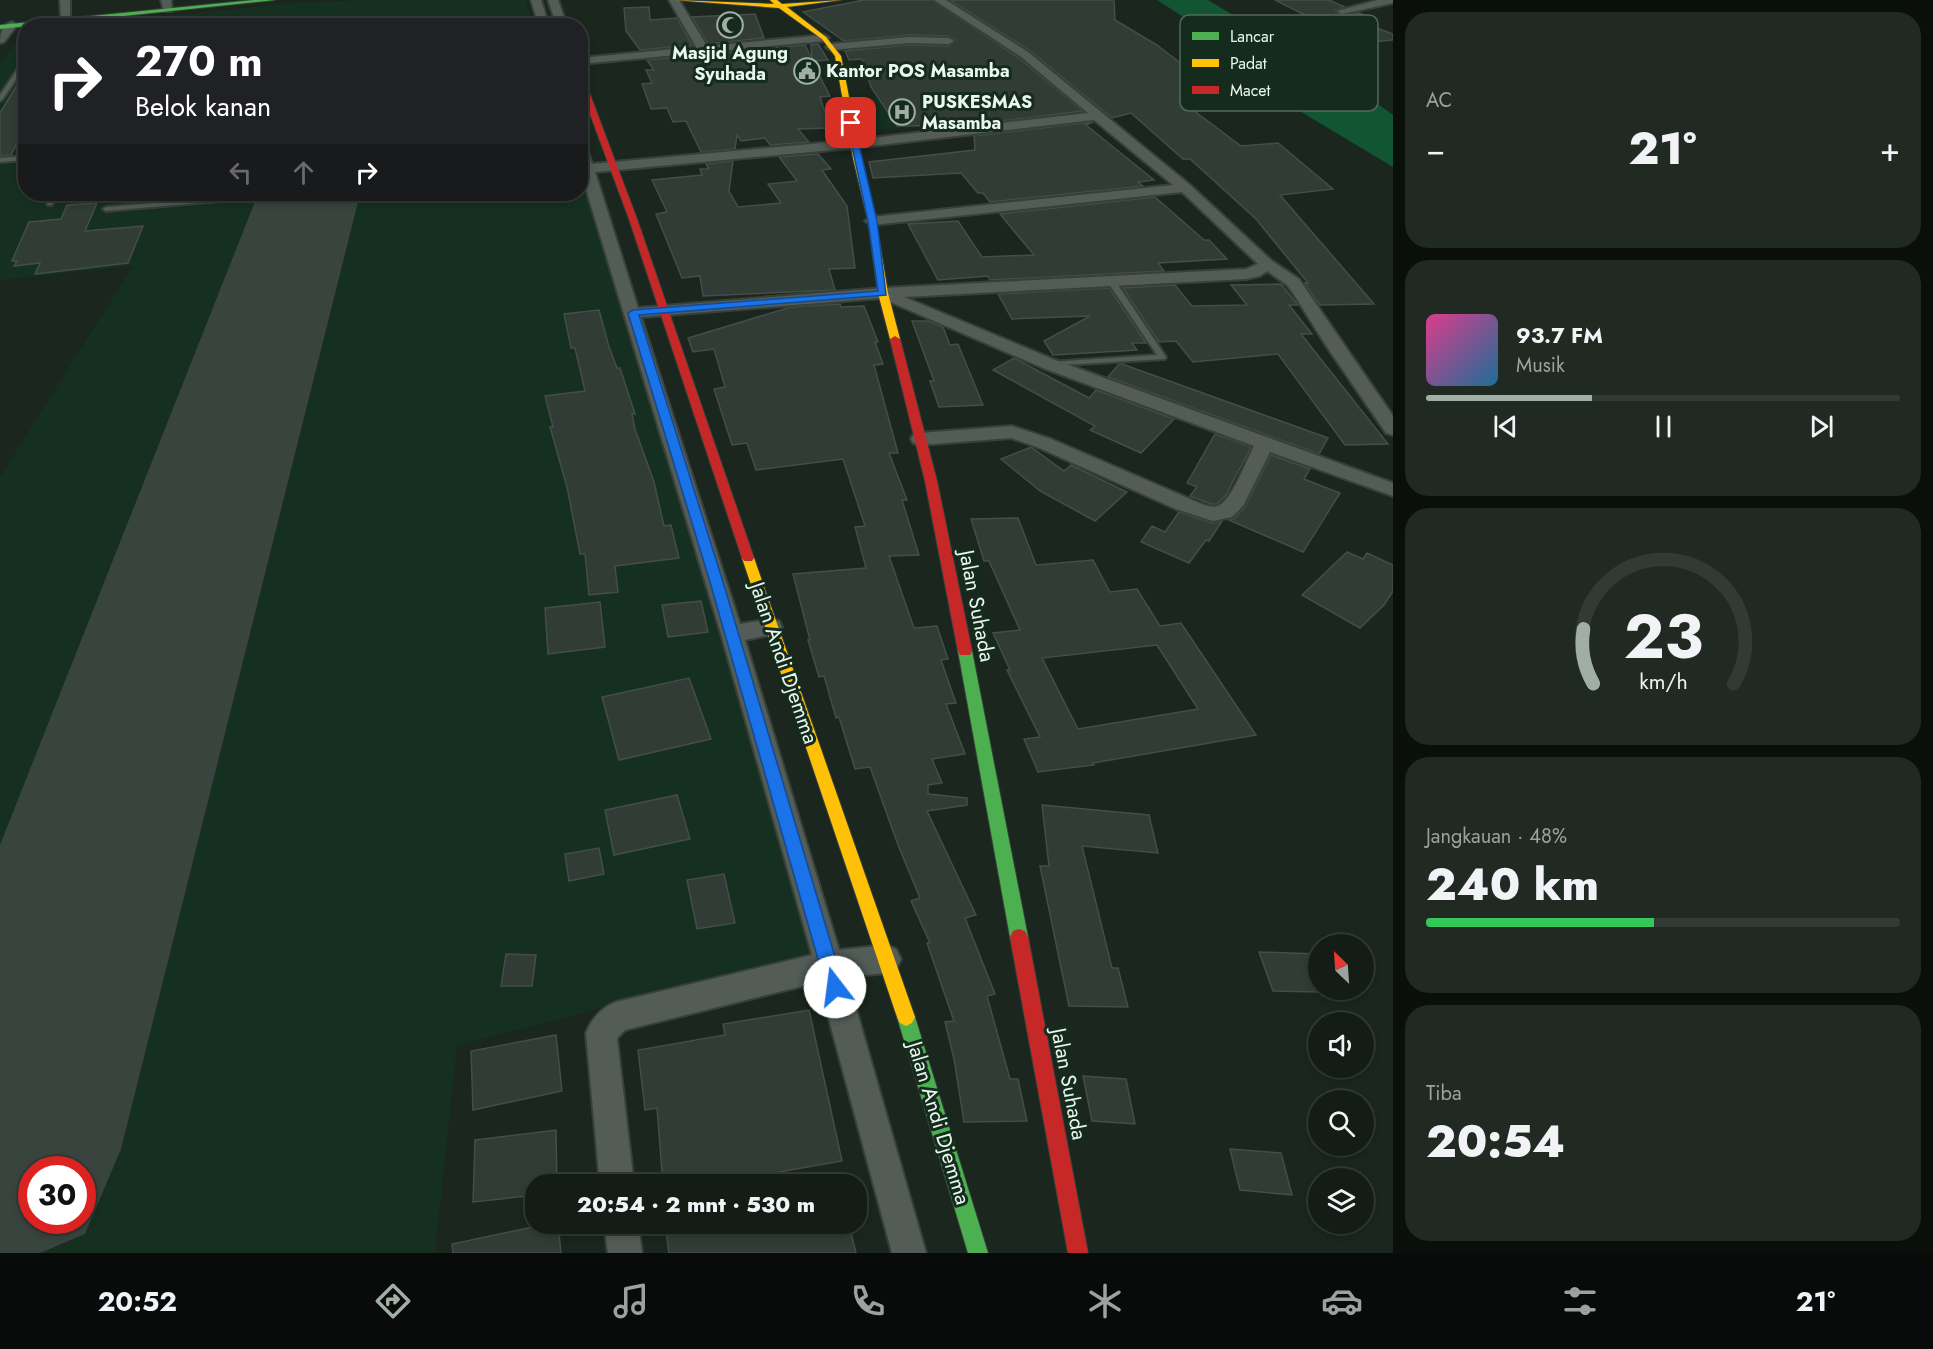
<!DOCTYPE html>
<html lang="id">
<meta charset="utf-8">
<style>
:root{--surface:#141c16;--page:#212923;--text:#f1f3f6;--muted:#9da1a1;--line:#333a35;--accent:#a1aea5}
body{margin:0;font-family:Jost,sans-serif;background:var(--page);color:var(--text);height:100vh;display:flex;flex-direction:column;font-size:22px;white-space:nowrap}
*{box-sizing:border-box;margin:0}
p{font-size:20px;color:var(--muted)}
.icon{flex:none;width:33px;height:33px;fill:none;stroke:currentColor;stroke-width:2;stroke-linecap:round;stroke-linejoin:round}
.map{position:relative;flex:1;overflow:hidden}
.side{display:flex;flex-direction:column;gap:12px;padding:12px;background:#0b0f0c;width:540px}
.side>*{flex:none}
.top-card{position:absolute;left:18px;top:18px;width:570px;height:183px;border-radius:24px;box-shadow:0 3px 9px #0003,0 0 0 2px var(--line);background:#202124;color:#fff;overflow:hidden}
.needle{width:39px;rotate:335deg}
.controls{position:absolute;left:1308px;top:934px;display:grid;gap:12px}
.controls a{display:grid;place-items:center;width:66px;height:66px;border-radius:50%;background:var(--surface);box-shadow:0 3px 9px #0003,0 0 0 2px var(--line);font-size:30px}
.speed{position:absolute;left:18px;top:1156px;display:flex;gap:12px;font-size:30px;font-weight:700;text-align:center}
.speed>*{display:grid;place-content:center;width:78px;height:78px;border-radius:50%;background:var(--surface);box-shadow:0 3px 9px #0003,0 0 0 2px var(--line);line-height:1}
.speed .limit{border:9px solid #d22;background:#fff;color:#111}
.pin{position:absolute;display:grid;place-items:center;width:51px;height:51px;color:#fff;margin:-26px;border-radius:12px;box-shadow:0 3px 9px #0006}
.me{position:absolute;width:66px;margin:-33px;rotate:345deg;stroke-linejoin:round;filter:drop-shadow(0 0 4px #0008)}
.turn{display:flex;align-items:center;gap:21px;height:126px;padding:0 18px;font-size:27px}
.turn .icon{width:78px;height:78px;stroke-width:2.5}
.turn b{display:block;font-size:42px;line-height:51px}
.lanes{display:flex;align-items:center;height:57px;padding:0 18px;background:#0003;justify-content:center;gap:30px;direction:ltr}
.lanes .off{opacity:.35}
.big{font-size:45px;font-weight:800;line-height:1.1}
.side .widget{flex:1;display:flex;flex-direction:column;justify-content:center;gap:9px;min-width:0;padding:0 21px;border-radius:24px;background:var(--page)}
.side .dial{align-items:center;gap:0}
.dial svg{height:156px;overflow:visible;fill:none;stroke:var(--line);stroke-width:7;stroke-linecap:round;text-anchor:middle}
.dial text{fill:var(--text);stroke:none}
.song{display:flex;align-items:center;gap:18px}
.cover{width:72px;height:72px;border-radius:9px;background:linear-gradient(135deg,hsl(330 70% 55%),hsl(200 70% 35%))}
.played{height:6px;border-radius:3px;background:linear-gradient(90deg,var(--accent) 35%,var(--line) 35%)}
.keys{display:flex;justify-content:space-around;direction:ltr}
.heat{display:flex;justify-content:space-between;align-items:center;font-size:33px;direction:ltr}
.charge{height:9px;border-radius:4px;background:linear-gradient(90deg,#34c759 48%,var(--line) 0)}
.trip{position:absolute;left:525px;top:1174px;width:342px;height:60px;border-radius:24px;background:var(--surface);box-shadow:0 3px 9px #0003,0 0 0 2px var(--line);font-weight:800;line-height:60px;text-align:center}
.tab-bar{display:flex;height:96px;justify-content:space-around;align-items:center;background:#080b09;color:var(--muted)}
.tab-bar .icon{width:42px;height:42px}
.tab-bar .selected{color:var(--accent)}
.tab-bar b{font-size:27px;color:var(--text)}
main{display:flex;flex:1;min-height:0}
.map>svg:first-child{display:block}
</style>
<main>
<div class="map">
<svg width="1393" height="1253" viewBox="0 0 1393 1253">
<rect width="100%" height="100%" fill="#1a261e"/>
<path fill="#153020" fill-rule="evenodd" d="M 366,0 L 526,0 L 534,25 L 61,26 L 303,2 Z
M 25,29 L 26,194 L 580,194 L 581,175 L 676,481 L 810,953 L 457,1046 L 435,1253 L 0,1253 L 0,477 L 133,266 L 0,280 L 0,64 ZM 32,1170 L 82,1170 L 82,1221 L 32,1221 Z
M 928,96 L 951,125 L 866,131 L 862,99 Z"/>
<path fill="#125533" d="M 1157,0 L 1208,0 L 1371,99 L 1393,115 L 1393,167 L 1288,104 L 1236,51 Z"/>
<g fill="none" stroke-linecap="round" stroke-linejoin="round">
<path fill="#3a443e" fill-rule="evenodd" d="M 258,194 L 360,194 L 121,1149 L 85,1234 L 40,1253 L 0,1253 L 0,845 ZM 32,1170 L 82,1170 L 82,1221 L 32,1221 Z"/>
</g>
<path fill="#323c36" stroke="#444e47" stroke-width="1.5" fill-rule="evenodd" d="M 864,0 L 932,0 L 1019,58 L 1083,111 L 968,125 L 897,126 L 871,87 L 862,59 L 849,60 L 845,51 L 909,45 L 949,46 L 956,40 L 949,36 L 909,35 L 844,41 L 803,12 Z
M 950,0 L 1114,0 L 1115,20 L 1157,45 L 1234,104 L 1189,107 L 1241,146 L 1278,143 L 1333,189 L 1280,195 L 1374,304 L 1320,305 L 1304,283 L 1308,283 L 1256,219 L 1190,159 L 1183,159 L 1131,113 L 1112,118 L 1029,50 Z
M 1275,0 L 1329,0 L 1345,7 L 1335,10 L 1341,16 L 1359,13 L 1377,20 L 1361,22 L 1393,34 L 1393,40 L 1361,43 Z
M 649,7 L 650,20 L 677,18 L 692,45 L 640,50 L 626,31 L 624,8 Z
M 755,14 L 764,38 L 708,44 L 692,17 Z
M 818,44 L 828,60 L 812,61 L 830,96 L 820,97 L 830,128 L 798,129 L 809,142 L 770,145 L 765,138 L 741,141 L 737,135 L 735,149 L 701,152 L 686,121 L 673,122 L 667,108 L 651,109 L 642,84 L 652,83 L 646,70 L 654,70 L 647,60 L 805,45 L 812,59 L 811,45 Z
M 26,70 L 26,141 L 18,141 L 11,155 L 0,156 L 0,113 Z
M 1093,122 L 1086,125 L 1154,180 L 1138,182 L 1143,186 L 990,202 L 983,193 L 978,193 L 961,173 L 873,178 L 869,162 L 975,150 L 974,136 Z
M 818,154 L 831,169 L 822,170 L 847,206 L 855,268 L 829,269 L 835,290 L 703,296 L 700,276 L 682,278 L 656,214 L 667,212 L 652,180 L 702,175 L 700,169 L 709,169 L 706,164 L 733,161 L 729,191 L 738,207 L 781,203 L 768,184 L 797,181 L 779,157 Z
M 1155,197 L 1204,240 L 1209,240 L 1227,259 L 1158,263 L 1164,271 L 990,280 L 988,276 L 938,280 L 908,224 L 958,221 L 982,257 L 1034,255 L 1000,214 Z
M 97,203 L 85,231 L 143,226 L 128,263 L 35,274 L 40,263 L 14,266 L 17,261 L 12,261 L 29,222 L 61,219 L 67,205 Z
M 1281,284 L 1298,305 L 1289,305 L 1312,334 L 1301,334 L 1388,444 L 1345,445 L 1278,354 L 1193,362 L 1176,341 L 1159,342 L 1123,288 L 1175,285 L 1192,306 L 1247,305 L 1231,285 Z
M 1109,288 L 1146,343 L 1132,343 L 1137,350 L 1053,355 L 1044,341 L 1090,316 L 1012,319 L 998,294 Z
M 840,304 L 841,307 L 864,306 L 878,342 L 875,342 L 883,364 L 874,365 L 898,453 L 889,453 L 907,500 L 902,500 L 919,555 L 889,556 L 914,628 L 937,626 L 948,659 L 941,660 L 956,703 L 946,704 L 965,754 L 932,759 L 942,783 L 928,785 L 928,794 L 967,798 L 967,805 L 927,811 L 976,915 L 965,918 L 995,994 L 987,996 L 1010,1079 L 1018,1079 L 1027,1121 L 964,1122 L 954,1059 L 945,1022 L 954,1021 L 927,943 L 930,943 L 911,901 L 920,898 L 898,845 L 870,767 L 855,769 L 839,717 L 836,718 L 824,676 L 819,677 L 808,640 L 810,640 L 793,574 L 866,568 L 855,527 L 865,526 L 843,459 L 756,470 L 747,443 L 732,445 L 714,389 L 725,387 L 714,349 L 693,352 L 688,338 L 791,307 Z
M 599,310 L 609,347 L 617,368 L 620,368 L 635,414 L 632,414 L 635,429 L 654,482 L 664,526 L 671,525 L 679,558 L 615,566 L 618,592 L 589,595 L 585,554 L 580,554 L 567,487 L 550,427 L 553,427 L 545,396 L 585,391 L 575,348 L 571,348 L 564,314 Z
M 912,321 L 928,321 L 943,327 L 950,345 L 958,344 L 983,405 L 939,407 L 930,381 L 934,381 Z
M 1014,358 L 1089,398 L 1096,390 L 1174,419 L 1141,453 L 1090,430 L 1095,426 L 993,370 Z
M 1119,364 L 1122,364 L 1328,438 L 1319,454 L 1108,377 Z
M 1215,434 L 1251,447 L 1226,495 L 1217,504 L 1211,504 L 1190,496 L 1197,487 L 1187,483 Z
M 1031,447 L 1064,471 L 1071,465 L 1127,492 L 1095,521 L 1040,491 L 1001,459 Z
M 1271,455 L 1310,469 L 1304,479 L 1340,493 L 1303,552 L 1229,520 L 1234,519 L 1245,507 Z
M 1179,512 L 1212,523 L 1222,521 L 1209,541 L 1206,540 L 1189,563 L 1141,542 L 1152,526 L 1165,532 Z
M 1018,518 L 1036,565 L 1093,560 L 1110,592 L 1137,589 L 1160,626 L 1181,623 L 1256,735 L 1093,763 L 1094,765 L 1038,772 L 1024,739 L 1040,737 L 1007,670 L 1010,670 L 993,633 L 1020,630 L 989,561 L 984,561 L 971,519 ZM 1157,645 L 1198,709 L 1078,729 L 1042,658 Z
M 1347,552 L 1363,559 L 1367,553 L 1393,565 L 1393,591 L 1384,605 L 1360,628 L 1302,595 Z
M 701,601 L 708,632 L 668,637 L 662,605 Z
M 600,602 L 605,647 L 548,654 L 545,608 Z
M 689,678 L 711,739 L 619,760 L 602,697 Z
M 677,795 L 690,839 L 614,855 L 605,810 Z
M 1042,805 L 1149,815 L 1158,853 L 1082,846 L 1112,968 L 1118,968 L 1128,1007 L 1069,1006 L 1040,866 L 1049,866 Z
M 599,848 L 604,874 L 569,881 L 565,854 Z
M 724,874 L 735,923 L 697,929 L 687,880 Z
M 1259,952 L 1318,954 L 1318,992 L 1273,991 Z
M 506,954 L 536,955 L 532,986 L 501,986 Z
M 809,1010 L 842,1161 L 727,1181 L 696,1185 L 663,1185 L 657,1108 L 645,1110 L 638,1050 L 725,1035 L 723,1024 Z
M 556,1035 L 562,1091 L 473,1110 L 471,1051 Z
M 1083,1076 L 1126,1079 L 1135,1124 L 1092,1121 Z
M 556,1130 L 557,1185 L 536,1185 L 536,1195 L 473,1202 L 475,1140 Z
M 1230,1149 L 1281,1153 L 1292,1195 L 1240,1190 Z
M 547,1224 L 558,1224 L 561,1253 L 453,1253 L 452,1244 Z
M 665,1224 L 849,1224 L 856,1253 L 669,1253 Z"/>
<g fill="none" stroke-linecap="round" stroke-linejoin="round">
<g stroke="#37403a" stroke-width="4">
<path id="lane" d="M 24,59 L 26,59 L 26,65 L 2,100 L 0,101 L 0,95 Z
M 26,156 L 26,160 L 0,162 L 0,158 Z
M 53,194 L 59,194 L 52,205 L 48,205 L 47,204 Z
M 261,194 L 281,194 L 278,196 L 106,211 L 103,209 L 106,207 Z
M 1108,279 L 1114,279 L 1166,357 L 1165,359 L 1046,366 L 1045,364 L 1049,362 L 1157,355 L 1107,281 Z"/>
</g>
<g stroke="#37403a" stroke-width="4">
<path id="street" d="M 60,0 L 70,0 L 70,22 L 61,20 Z
M 161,0 L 171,0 L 172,11 L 164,11 Z
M 531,0 L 541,0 L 549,26 L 539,26 Z
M 548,0 L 558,0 L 567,26 L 557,26 Z
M 669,0 L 679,0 L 707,46 L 824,35 L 829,38 L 824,41 L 580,64 L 580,58 L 696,47 Z
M 934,0 L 946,0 L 1028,52 L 1190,185 L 1272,261 L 1299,279 L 1393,416 L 1393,435 L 1386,433 L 1325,344 L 1293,293 L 1287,285 L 1267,271 L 1260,276 L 1246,279 L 904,297 L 1055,360 L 1393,483 L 1393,496 L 1270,452 L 1243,506 L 1232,517 L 1213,521 L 1176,509 L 1037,447 L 1011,438 L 920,445 L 913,443 L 911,439 L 913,435 L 920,433 L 1012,426 L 1051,439 L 1190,499 C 1197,502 1210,509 1218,506 C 1231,502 1247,459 1254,446 L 1043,368 L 881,298 L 641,317 L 740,624 L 771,619 L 779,621 L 782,627 L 779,633 L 745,640 L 839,950 L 886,945 L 896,949 L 901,959 L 896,969 L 886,973 L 847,977 L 926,1253 L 892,1253 L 819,982 L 625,1030 L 617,1038 L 634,1185 L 600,1185 L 586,1033 C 592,1018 601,1008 616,1002 L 812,955 L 721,634 L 580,169 L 580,142 L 586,146 L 592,164 L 854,140 L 1088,113 L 1020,56 ZM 1094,120 L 1173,185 L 872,217 L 865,221 L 872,225 L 1182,192 L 1258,264 L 1246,269 L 883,288 L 638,308 L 595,172 L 854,148 Z
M 1378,0 L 1393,0 L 1393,3 L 1342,14 L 1337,11 Z
M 12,22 L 17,25 L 4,42 L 0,43 C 0,34 2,24 12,22 Z
M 909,37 L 949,38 L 954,41 L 949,44 L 909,43 L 831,50 L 826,47 L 831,44 Z
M 604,1224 L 638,1224 L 642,1253 L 608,1253 Z"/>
</g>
<g stroke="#37403a" stroke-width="2">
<path id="fast" d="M 254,0 L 275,0 L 0,29 L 0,25 Z
M 965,646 L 970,647 L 972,651 L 1028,937 L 1025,943 L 1019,945 L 1013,943 L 1010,937 L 958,651 L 960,647 Z
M 906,1008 L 912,1011 L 915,1017 L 988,1253 L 968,1253 L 897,1017 L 900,1011 Z"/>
</g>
<g stroke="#37403a" stroke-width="2">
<path id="slow" d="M 674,0 L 774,4 L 770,0 L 777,0 L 782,4 L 841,0 L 787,7 L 826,37 L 841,56 L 861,158 L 876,221 L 888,293 L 900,339 L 899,341 L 891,341 L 890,339 L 878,293 L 868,221 L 853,158 L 835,56 L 822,39 L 779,8 Z
M 748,554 L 754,558 L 915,1017 L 912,1023 L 906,1026 L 900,1023 L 897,1017 L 742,558 Z"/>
</g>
<g stroke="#37403a" stroke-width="2">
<path id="jam" d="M 580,74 L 583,76 L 637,219 L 754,558 L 752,561 L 744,561 L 742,558 L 629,219 L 580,87 Z
M 895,336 L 900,339 L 937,481 L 972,651 L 970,655 L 960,655 L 958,651 L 925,481 L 890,339 Z
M 1019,929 L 1025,931 L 1028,937 L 1088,1253 L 1068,1253 L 1010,937 L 1013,931 Z"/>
</g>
<use href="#lane" fill="#535c56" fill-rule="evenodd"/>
<use href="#street" fill="#535c56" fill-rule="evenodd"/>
<use href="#fast" fill="#4caf50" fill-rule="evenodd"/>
<use href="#slow" fill="#ffc107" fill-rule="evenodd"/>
<use href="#jam" fill="#c62828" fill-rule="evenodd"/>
</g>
<path fill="#1a73e8" stroke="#114b97" stroke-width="1.5" d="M 851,121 L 854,123 L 877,221 L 886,295 L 639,315 L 723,582 L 844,987 L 842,993 L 835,996 L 829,993 L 826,987 L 710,582 L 628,313 L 633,310 L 878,291 L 868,221 L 847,123 Z"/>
<defs>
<g id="mosque-ring" transform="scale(1.35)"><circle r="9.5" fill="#152b1d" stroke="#a1aea5" stroke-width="1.5"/><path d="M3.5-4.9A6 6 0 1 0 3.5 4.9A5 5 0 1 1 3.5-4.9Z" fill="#a1aea5"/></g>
<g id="civic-ring" transform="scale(1.35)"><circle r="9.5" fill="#152b1d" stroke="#a1aea5" stroke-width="1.5"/><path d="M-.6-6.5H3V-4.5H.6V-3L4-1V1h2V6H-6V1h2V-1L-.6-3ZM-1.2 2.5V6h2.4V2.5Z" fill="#a1aea5"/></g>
<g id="hospital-ring" transform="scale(1.35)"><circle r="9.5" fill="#152b1d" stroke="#a1aea5" stroke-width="1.5"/><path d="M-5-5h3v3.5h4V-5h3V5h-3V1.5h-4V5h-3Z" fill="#a1aea5"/></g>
</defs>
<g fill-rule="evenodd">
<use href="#mosque-ring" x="730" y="25"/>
<use href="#civic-ring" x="807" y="71"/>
<use href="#hospital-ring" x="902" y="112"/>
</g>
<g text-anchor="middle" stroke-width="6" stroke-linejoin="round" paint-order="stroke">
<g font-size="18" font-weight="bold" fill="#eaf7ee" stroke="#152b1d" text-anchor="start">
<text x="730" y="59" text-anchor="middle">Masjid Agung<tspan x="730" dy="21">Syuhada</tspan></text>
<text x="826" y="77">Kantor POS Masamba</text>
<text x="922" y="108">PUSKESMAS<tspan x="922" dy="21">Masamba</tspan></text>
</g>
<g font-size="21" fill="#eaf7ee" stroke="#152b1d">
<text transform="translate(977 606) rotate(79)" y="7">Jalan Suhada</text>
<text transform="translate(784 663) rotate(71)" y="7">Jalan Andi Djemma</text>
<text transform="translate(1069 1084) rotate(79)" y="7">Jalan Suhada</text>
<text transform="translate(939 1123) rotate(73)" y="7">Jalan Andi Djemma</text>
</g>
</g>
<rect x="1180" y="15" width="198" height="96" rx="9" fill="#152b1d" stroke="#55685c" stroke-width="1.5"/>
<rect x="1192" y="32" width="27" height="8" fill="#4caf50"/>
<rect x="1192" y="59" width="27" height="8" fill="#ffc107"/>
<rect x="1192" y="86" width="27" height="8" fill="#c62828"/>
<g font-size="16" fill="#eaf7ee">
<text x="1230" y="42">Lancar</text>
<text x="1230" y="69">Padat</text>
<text x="1230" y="96">Macet</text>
</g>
</svg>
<div class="controls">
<a><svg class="needle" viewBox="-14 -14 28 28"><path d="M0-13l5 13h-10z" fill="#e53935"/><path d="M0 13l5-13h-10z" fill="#9da1a1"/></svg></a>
<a><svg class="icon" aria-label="sound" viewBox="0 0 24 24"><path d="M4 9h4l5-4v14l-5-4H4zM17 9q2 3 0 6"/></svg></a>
<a><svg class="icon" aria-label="search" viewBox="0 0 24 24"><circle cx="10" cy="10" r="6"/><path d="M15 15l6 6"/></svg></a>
<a><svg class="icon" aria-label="layers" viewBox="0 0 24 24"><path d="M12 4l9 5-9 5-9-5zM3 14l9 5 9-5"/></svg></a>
</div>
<div class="speed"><div class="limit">30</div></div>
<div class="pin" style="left:851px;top:123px;background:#d93025"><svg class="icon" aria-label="arrive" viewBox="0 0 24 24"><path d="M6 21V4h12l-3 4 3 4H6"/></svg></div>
<svg class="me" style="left:835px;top:987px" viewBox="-20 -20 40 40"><circle r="19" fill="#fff"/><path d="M0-13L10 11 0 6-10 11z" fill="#1a73e8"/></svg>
<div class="trip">20:54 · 2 mnt · 530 m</div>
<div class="top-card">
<div class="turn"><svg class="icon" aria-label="right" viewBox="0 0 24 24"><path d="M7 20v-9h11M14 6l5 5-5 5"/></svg><div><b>270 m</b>Belok kanan</div></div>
<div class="lanes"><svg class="icon off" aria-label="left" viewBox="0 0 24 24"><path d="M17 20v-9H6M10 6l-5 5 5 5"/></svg><svg class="icon off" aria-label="ahead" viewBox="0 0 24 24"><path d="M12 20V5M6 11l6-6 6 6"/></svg><svg class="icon" aria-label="right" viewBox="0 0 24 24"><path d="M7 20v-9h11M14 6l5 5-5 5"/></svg></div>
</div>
</div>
<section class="side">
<div class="widget"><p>AC</p>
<div class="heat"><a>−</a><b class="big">21°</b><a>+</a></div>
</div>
<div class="widget">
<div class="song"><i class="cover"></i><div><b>93.7 FM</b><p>Musik</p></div></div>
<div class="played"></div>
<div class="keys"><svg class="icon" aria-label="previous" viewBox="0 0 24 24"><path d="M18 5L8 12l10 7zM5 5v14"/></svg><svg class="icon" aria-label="pause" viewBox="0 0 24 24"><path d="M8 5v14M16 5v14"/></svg><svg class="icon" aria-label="next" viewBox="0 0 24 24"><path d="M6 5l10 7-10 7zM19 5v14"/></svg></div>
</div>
<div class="widget dial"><svg viewBox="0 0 100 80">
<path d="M14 69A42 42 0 1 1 86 69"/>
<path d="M14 69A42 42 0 0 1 9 41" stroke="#a1aea5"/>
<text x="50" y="56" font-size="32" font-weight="700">23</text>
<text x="50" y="72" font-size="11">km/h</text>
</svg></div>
<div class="widget"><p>Jangkauan · 48%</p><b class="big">240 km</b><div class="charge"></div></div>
<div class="widget"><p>Tiba</p><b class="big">20:54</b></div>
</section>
</main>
<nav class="tab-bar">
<b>20:52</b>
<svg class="icon selected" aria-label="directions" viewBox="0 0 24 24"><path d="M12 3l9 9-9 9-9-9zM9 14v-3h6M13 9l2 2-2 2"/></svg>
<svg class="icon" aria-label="music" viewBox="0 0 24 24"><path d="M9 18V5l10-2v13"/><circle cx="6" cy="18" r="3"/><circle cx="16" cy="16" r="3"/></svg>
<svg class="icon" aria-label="phone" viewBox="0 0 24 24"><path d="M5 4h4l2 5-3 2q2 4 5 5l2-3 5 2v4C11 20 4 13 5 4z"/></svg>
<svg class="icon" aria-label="climate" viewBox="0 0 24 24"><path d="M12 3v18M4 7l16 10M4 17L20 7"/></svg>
<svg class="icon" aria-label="car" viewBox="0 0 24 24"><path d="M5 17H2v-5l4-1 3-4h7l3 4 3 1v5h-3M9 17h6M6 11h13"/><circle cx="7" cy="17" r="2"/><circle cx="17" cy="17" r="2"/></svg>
<svg class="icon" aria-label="filters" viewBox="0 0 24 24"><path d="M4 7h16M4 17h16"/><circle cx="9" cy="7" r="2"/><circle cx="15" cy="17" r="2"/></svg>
<b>21°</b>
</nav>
